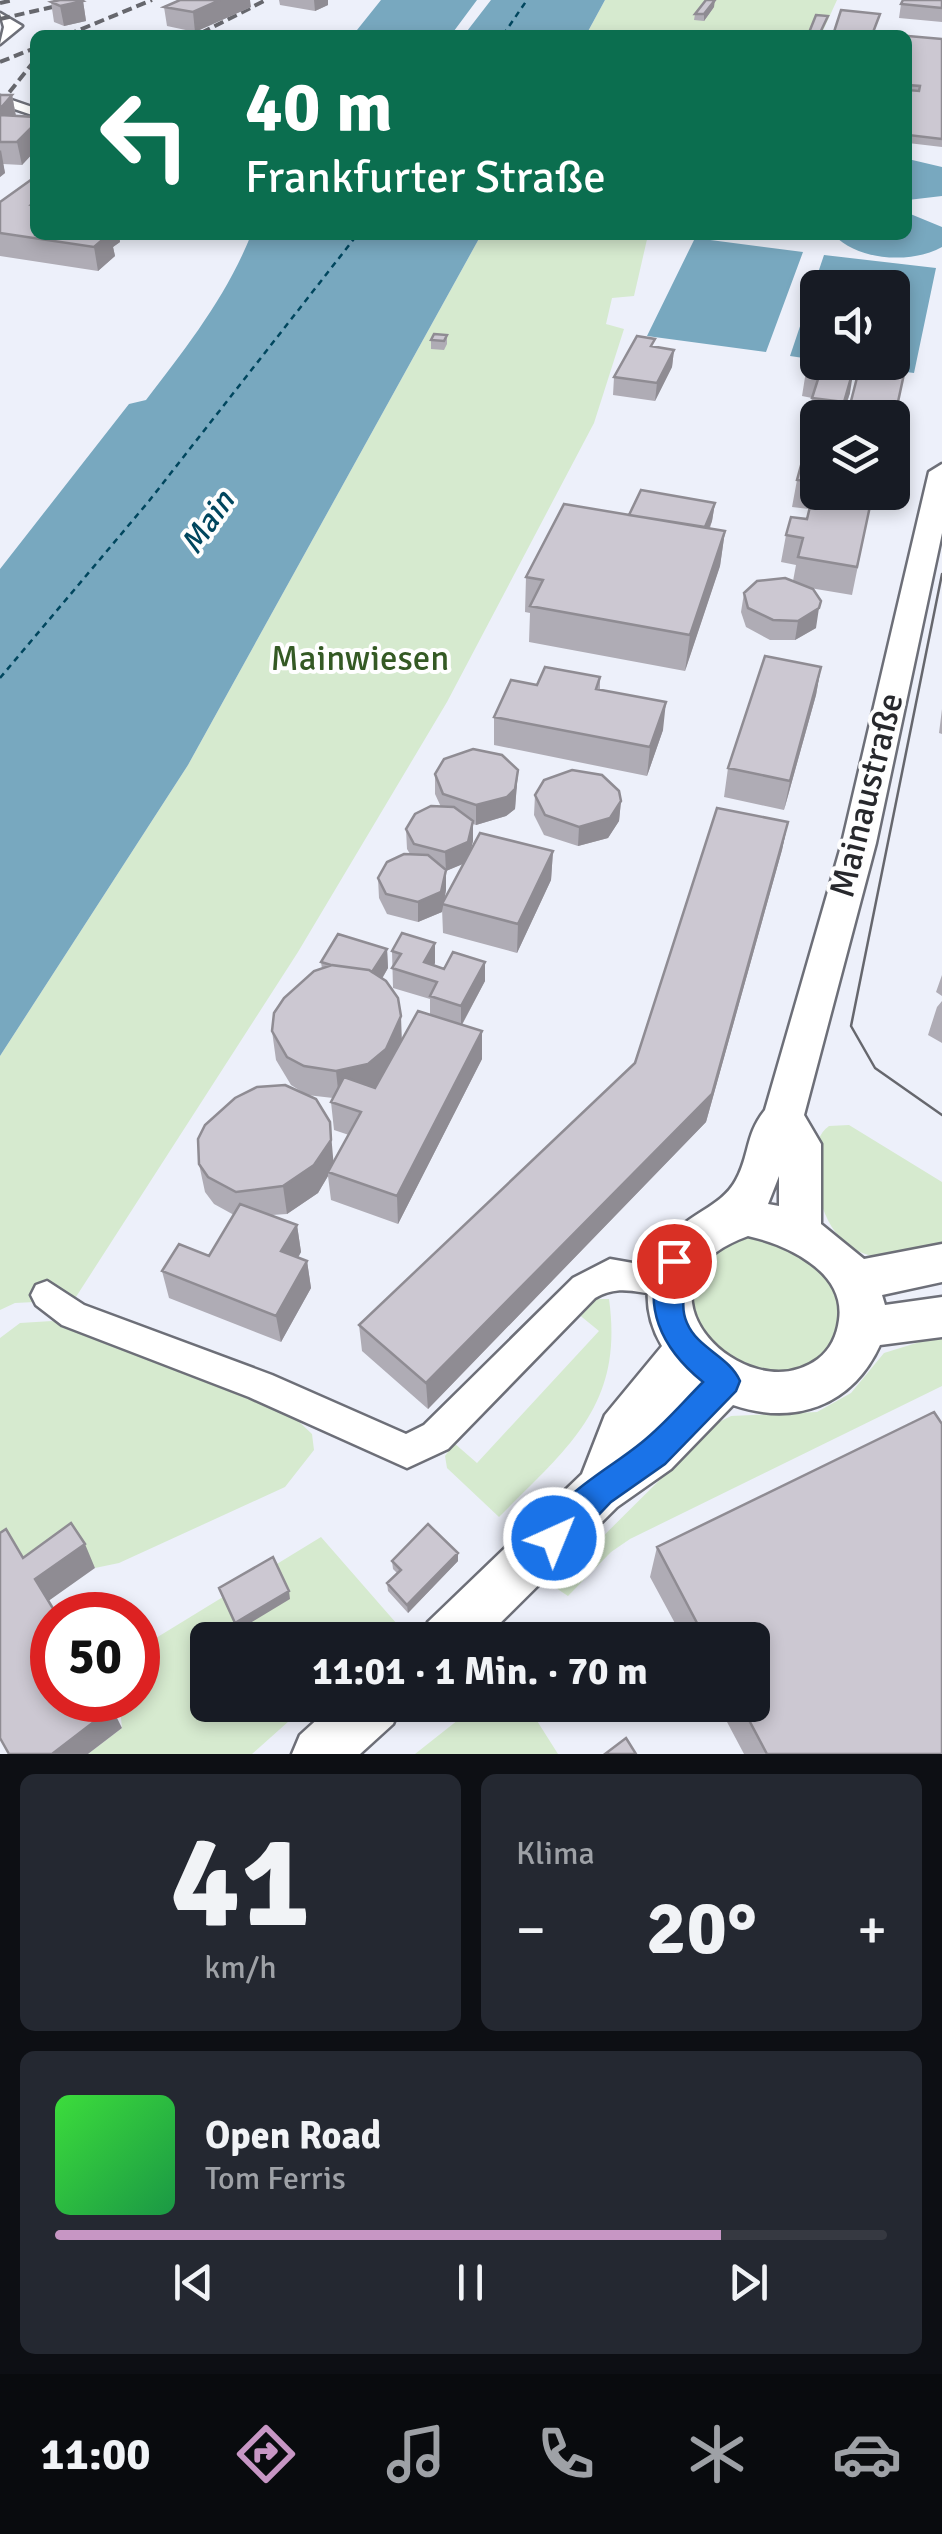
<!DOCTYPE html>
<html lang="de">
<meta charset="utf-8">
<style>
:root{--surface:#171b24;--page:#242831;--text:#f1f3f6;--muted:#9ea1a6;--line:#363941;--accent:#c796c4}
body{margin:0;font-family:Signika,sans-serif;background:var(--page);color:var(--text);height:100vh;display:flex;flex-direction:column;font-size:38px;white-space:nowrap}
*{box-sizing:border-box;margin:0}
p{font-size:32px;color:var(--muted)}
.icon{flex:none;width:55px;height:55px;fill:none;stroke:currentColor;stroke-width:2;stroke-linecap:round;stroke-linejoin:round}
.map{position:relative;height:1754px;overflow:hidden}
.side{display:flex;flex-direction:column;gap:20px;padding:20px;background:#0d0f14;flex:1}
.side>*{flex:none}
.top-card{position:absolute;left:30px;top:30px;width:882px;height:210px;border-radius:15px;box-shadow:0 5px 15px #0003;background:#0b6e4f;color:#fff;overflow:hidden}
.fabs{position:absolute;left:800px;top:270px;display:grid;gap:20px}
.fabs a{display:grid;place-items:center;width:110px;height:110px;border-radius:15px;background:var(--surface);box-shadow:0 5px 15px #0003;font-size:50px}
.speed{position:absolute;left:30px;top:1592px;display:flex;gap:20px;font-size:50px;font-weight:700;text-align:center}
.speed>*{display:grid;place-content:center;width:130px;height:130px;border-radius:50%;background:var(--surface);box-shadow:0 5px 15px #0003;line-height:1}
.speed .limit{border:15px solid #d22;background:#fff;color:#111}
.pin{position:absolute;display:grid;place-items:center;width:85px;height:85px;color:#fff;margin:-42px;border:5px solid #fff;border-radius:50%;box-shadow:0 2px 10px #0007}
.me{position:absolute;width:110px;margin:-55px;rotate:44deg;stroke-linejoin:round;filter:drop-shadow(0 0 8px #0008)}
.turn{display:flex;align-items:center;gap:35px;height:210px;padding:0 50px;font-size:45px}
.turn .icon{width:130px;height:130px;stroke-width:2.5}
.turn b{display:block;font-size:70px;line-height:85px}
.big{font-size:75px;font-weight:700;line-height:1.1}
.side .card{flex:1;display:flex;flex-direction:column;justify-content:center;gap:15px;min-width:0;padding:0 35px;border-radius:15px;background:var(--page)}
.side .dial{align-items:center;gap:0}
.dial b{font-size:130px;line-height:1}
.song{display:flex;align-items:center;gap:30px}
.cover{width:120px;height:120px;border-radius:15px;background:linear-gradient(135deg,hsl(120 70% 55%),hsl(140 70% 35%))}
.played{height:10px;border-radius:5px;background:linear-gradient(90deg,var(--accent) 80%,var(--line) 80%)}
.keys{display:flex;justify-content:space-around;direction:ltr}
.heat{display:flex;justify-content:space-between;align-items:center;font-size:55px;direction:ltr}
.side .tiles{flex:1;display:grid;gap:20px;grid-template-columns:1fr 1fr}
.card:last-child{grid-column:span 2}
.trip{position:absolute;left:190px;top:1622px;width:580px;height:100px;border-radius:15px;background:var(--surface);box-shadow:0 5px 15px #0003;font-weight:700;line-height:100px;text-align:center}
.dock{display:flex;height:160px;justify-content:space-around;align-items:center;background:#090b0e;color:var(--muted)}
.dock .icon{width:70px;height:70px}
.dock .current{color:var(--accent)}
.dock b{font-size:45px;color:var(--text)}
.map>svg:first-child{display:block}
</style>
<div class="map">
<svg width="942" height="1754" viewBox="0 0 942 1754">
<rect width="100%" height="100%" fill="#edf0fa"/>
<path fill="#d6eacf" d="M 605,0 L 837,0 L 821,35 L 586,35 Z
M 481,235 L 648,235 L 634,296 L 612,298 L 606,324 L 624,329 L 594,423 L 447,702 L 298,952 L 74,1300 L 15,1303 L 0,1310 L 0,1056 L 188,765 Z
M 849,1125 L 942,1182 L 942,1250 C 923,1252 898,1260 879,1257 C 834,1252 816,1206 817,1169 C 817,1152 814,1137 829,1126 Z
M 747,1233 C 763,1238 793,1240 806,1251 C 813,1256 819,1268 825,1276 C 872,1340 800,1400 744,1372 C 727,1363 710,1347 694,1335 C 681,1263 680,1264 747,1233 Z
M 595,1299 L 609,1299 C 624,1406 568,1447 499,1517 L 447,1468 L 445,1456 L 454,1443 L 477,1463 L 599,1331 L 577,1313 Z
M 52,1321 L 294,1417 L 312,1434 L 314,1450 L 285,1487 L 119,1563 L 95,1568 L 82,1547 L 0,1565 L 0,1338 L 20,1323 Z
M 942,1335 L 942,1386 L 630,1539 L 611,1552 L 568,1596 L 553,1586 L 717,1423 L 731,1416 L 817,1412 L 851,1393 L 884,1353 Z
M 321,1537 L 397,1624 L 379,1640 L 208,1640 L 208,1705 L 307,1705 L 252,1754 L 88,1754 L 122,1728 L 119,1700 L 138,1700 L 138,1649 Z
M 477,1705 L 527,1705 L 558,1754 L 415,1754 Z"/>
<path fill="#78a8bf" d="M 381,0 L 477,0 L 451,35 L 353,35 Z
M 491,0 L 605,0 L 586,35 L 464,35 Z
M 908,159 L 942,167 L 942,196 L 908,200 Z
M 908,213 L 942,227 L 942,247 C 912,264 858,261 834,235 L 908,235 Z
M 251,235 L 481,235 L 188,765 L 0,1056 L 0,569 L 129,404 L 146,400 C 186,348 226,297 251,235 Z
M 695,238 L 803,252 L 766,352 L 647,336 Z
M 824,255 L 936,268 L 914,373 L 837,363 L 892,362 L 892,288 L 818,288 L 817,360 L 790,356 Z"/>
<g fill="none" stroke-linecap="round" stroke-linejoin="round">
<path stroke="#00465e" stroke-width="2.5" stroke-dasharray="6 5" stroke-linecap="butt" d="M 503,35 L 527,0
M 0,678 L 149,501 L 357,235"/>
<g stroke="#6d6f78" stroke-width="5">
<path id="street" d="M 0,96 L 35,108 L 35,116 L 0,104 Z
M 610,1259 L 678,1271 L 683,1281 L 678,1291 C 648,1302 627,1279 595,1298 L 448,1449 L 407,1468 L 249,1397 L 62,1325 L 36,1305 L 31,1295 L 36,1285 L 47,1281 L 84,1305 L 272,1375 L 406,1434 L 424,1425 L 573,1278 Z"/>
</g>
<g stroke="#6d6f78" stroke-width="5">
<path id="secondary" d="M 0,13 L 22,26 L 0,44 L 4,27 Z
M 942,464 L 942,533 L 876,843 L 804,1115 L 821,1144 L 821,1224 L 864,1259 L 942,1244 L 942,1282 L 882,1295 L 885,1305 L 942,1297 L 942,1337 L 880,1345 C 852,1406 795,1426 733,1405 L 671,1469 L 617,1507 L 483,1640 L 420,1640 L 428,1622 L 582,1474 L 605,1415 L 662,1346 C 637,1304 645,1253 685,1223 C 701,1210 725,1201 736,1180 C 750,1155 745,1135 765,1110 L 842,843 L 929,472 ZM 779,1176 L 779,1206 L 768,1204 ZM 748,1236 C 788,1245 846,1272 839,1320 C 837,1335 831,1349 818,1359 C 745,1413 617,1283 748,1236 Z
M 333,1705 L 401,1705 L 393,1724 L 360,1754 L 292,1754 L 300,1735 Z"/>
</g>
<use href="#street" fill="#fff" fill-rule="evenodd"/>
<use href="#secondary" fill="#fff" fill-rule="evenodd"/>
<path stroke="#66676d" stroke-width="2.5" d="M 942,574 L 851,1026 L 875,1068 L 942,1115"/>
<path stroke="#66676d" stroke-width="4" stroke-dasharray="10 5" stroke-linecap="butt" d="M 0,3 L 14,0
M 0,19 L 83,0
M 201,33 L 266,0
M 67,35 L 152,0
M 0,62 L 35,48
M 0,104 L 35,60"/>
</g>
<path fill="#afacb5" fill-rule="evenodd" d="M 53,0 L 83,1 L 86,21 L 64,26 L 54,22 L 51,2 L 54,2 Z
M 279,0 L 328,0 L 328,5 L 315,11 L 280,5 Z
M 942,0 L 942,22 L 899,18 L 901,4 Z
M 164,7 L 251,7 L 195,32 L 167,26 Z
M 714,7 L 704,21 L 694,20 L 695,14 Z
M 908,36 L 942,39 L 942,147 L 908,143 Z
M 0,95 L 12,95 L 16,116 L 35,117 L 35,151 L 22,165 L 3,164 L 5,173 L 0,177 Z
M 0,202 L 35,235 L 119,235 L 120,242 L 113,247 L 115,256 L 98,271 L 0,256 Z
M 447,335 L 447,344 L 444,350 L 431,349 L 431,340 Z
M 654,347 L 674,350 L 672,367 L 655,401 L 613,395 L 614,377 Z
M 907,360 L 892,429 L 892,418 L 818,418 L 818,492 L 873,492 L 852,595 L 810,588 L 816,628 L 795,640 L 770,640 L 746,627 L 741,612 L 744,593 L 793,581 L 796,565 L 781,562 L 786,535 L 807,519 L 809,509 L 792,507 L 797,480 L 813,424 L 807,424 L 812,398 L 802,396 L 806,371 L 810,361 L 850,393 L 844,413 L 849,413 L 861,362 Z
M 715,503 L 712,521 L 710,528 L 725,531 L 720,566 L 685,671 L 529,642 L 530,613 L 525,612 L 526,577 L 629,515 Z
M 821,667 L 816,695 L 784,810 L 724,797 L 728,768 Z
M 600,677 L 600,690 L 663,730 L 647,776 L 494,745 L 494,717 L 537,685 Z
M 942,709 L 942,734 L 939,733 Z
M 518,770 L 515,809 L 506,816 L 476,825 L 473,824 L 473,841 L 470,851 L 553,851 L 551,880 L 517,953 L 443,933 L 442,908 L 442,912 L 418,922 L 387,914 L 379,898 L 378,878 L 410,854 L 407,849 L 406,829 L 441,807 L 435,794 L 435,774 ZM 464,863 L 444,901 L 446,890 L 446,871 Z
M 535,795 L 621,801 L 619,821 L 608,838 L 578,846 L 544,835 L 534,815 Z
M 788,822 L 782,850 L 706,1122 L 428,1409 L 362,1351 L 359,1325 L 635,1063 Z
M 435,943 L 435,963 L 434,966 L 485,981 L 462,1025 L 482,1059 L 398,1224 L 331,1200 L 328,1176 L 318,1193 L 287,1214 L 272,1215 L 297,1225 L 301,1252 L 298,1258 L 307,1261 L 311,1288 L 281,1342 L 169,1298 L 162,1271 L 209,1256 L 234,1215 L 214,1204 L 205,1192 L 199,1164 L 334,1162 L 349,1135 L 334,1130 L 331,1102 L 333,1098 L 307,1095 L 291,1085 L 276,1060 L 272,1031 L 322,969 L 321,962 L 387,949 L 388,968 L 382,979 L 402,1040 L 430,1015 L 430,999 L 393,988 L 392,951 Z
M 942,975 L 942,996 L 936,992 Z
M 942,1001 L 942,1043 L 928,1035 L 937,1007 Z
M 913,1421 L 942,1754 L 744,1754 L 718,1705 L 752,1705 L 752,1640 L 684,1640 L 650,1577 L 657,1547 L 912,1423 Z
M 392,1561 L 458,1561 L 408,1613 L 388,1591 L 387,1583 L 397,1573 L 393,1569 Z"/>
<path fill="#8f8c93" d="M 220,0 L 250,0 L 251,7 L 195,32 L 193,12 Z
M 314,0 L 328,0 L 328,5 L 315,11 Z
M 715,0 L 714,7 L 704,21 L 704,14 Z
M 83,1 L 86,21 L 64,26 L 60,6 Z
M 12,95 L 16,117 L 0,136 L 0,109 Z
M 35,124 L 35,151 L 22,165 L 17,142 Z
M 1,150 L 5,173 L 0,177 L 0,151 Z
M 102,235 L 119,235 L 120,242 L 113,247 L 115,256 L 98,271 L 94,247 Z
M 674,350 L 672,367 L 655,401 L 657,383 Z
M 854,367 L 850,393 L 841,418 L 844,402 Z
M 715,503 L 712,521 L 701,548 L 704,529 Z
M 725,531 L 720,566 L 685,671 L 690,635 Z
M 819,608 L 816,628 L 795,640 L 798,621 Z
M 821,667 L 816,695 L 784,810 L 790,781 Z
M 666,702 L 663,730 L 647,776 L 650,747 Z
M 518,770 L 515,809 L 506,816 L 476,825 L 476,805 Z
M 621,801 L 619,821 L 608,838 L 578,846 L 579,827 Z
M 473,821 L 473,841 L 468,862 L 446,871 L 446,890 L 442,912 L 418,922 L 418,902 L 446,871 L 445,852 Z
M 788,822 L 782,850 L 706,1122 L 428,1409 L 426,1383 L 712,1094 Z
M 553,851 L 551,880 L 517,953 L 518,924 Z
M 435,943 L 435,963 L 426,979 L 424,962 Z
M 387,949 L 388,968 L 371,997 L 370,977 Z
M 485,962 L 485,981 L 461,1026 L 461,1006 Z
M 401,1016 L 402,1044 L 388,1078 L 370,1092 L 339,1099 L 336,1071 Z
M 482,1031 L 482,1059 L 398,1224 L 397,1196 Z
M 330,1122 L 334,1168 L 328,1172 L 328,1176 L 318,1193 L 287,1214 L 283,1186 Z
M 297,1225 L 301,1252 L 286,1278 L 281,1251 Z
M 307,1261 L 311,1288 L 281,1342 L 276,1316 Z
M 85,1544 L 95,1568 L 47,1602 L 35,1579 Z
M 458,1553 L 458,1561 L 408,1613 L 407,1605 Z
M 289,1591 L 290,1599 L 237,1631 L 235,1623 Z
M 112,1708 L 122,1728 L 88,1754 L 52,1754 Z"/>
<path fill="#ccc8d2" stroke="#8f8c93" stroke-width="2.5" d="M 60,0 L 81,0 L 83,1 L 60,6 L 51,2 Z
M 180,0 L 220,0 L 193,12 L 164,7 Z
M 706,0 L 715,0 L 704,14 L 695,14 Z
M 903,0 L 942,0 L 942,8 L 901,4 Z
M 841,10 L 880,14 L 872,35 L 833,35 Z
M 816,15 L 828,16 L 819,35 L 808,35 Z
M 908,36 L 942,39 L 942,139 L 908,135 L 908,90 L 919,91 L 920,86 L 908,85 Z
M 0,95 L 12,95 L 0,109 Z
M 0,115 L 35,117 L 35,124 L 17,142 L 0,142 Z
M 35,177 L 35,202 L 31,205 L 35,206 L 35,235 L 108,235 L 94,247 L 0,233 L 0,202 Z
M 434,334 L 447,335 L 444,341 L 431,340 Z
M 637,336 L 655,339 L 651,346 L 674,350 L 657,383 L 614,377 Z
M 892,358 L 907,360 L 896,411 L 850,405 L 861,362 L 892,362 Z
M 810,361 L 854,367 L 844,402 L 812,398 L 820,373 L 806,371 Z
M 842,413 L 878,418 L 840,418 Z
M 813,422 L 818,423 L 818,492 L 873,492 L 857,567 L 798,557 L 803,538 L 786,535 L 791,517 L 807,519 L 816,482 L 797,480 Z
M 641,490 L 715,503 L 705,527 L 629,515 Z
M 564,504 L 725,531 L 690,635 L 530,606 L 543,580 L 526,577 Z
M 785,578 L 813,589 L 821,601 L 819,608 L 798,621 L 773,620 L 748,608 L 744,593 L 757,581 Z
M 765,656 L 821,667 L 790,781 L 728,768 Z
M 545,667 L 600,677 L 596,689 L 666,702 L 650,747 L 494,717 L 511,680 L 537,685 Z
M 473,749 L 502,755 L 518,770 L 515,789 L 507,797 L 476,805 L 443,794 L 435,774 L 444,759 Z
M 572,770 L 602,775 L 619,791 L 621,801 L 610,818 L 579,827 L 545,815 L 535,795 L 544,780 Z
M 431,806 L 454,807 L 473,821 L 468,842 L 445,852 L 414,844 L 406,829 L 415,814 Z
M 717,808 L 788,822 L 712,1094 L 426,1383 L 359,1325 L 635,1063 Z
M 480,833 L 553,851 L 518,924 L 442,904 Z
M 404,854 L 428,855 L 446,870 L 441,892 L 418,902 L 386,894 L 378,878 L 387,862 Z
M 402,933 L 435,943 L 424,962 L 444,969 L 453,952 L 485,962 L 461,1006 L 430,996 L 437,982 L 392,968 L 401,954 L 392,951 Z
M 338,934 L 387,949 L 372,972 L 369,970 L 331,965 L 321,962 Z
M 332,965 L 369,970 L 386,981 L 398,998 L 401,1016 L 386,1049 L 368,1064 L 336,1071 L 304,1066 L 287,1057 L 272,1031 L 274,1013 L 284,998 L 314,971 Z
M 418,1011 L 482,1031 L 397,1196 L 328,1172 L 361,1112 L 331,1102 L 344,1077 L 375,1088 Z
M 285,1085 L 316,1099 L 330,1122 L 331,1140 L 314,1165 L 283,1186 L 236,1192 L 208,1177 L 199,1164 L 198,1139 L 205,1125 L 235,1098 L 257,1087 Z
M 240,1204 L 297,1225 L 281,1251 L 307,1261 L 276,1316 L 162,1271 L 179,1244 L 209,1256 Z
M 934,1412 L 942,1424 L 942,1754 L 767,1754 L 741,1705 L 752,1705 L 752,1640 L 706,1640 L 657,1547 Z
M 71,1523 L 85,1544 L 35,1579 L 57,1615 L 52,1615 L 52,1700 L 107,1700 L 112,1708 L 52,1754 L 9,1754 L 0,1738 L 0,1533 L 6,1529 L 23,1558 Z
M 428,1524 L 458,1553 L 407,1605 L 387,1583 L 401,1570 L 392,1561 Z
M 273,1557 L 289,1591 L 235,1623 L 219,1588 Z
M 626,1738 L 636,1754 L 605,1754 Z"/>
<path fill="#1a73e8" stroke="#114b97" stroke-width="2.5" d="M 674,1249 L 684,1252 C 694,1274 676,1299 687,1323 C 698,1349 729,1356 740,1381 L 736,1391 L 665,1464 L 611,1502 L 566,1549 L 554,1554 L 543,1549 L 538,1538 C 556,1495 607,1471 641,1443 C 664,1425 683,1402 703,1382 C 662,1349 639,1305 664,1252 Z"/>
<g text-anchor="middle" stroke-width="8" stroke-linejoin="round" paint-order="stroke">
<g font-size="32" font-style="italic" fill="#00465e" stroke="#fefefe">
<text transform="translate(207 522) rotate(-55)" y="11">Main</text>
</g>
<g font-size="35" fill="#345924" stroke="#fefefe">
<text x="360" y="670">Mainwiesen</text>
</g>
<g font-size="35" fill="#27282c" stroke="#fefefe">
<text transform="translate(866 795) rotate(-76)" y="12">Mainaustraße</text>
</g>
</g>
</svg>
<div class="fabs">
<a><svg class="icon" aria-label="sound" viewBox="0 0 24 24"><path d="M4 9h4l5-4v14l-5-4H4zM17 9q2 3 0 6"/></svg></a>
<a><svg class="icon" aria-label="layers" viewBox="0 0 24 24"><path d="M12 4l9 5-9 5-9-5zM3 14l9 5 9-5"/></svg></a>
</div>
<div class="speed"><div class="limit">50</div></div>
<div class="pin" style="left:674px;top:1261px;background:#d93025"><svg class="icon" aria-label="arrive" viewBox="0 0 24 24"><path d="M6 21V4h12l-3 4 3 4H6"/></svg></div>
<svg class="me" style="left:554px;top:1538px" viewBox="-20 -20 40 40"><circle r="17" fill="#1a73e8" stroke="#fff" stroke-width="3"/><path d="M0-11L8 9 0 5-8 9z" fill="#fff"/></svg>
<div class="trip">11:01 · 1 Min. · 70 m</div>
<div class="top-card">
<div class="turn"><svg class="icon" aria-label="left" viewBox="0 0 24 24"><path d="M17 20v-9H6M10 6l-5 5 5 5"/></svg><div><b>40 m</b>Frankfurter Straße</div></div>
</div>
</div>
<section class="side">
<div class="tiles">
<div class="card dial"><b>41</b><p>km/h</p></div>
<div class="card"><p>Klima</p>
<div class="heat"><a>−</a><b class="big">20°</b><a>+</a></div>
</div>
<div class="card">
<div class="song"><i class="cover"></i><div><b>Open Road</b><p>Tom Ferris</p></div></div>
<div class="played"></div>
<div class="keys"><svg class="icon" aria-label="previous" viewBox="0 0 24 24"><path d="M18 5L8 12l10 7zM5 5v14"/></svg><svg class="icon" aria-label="pause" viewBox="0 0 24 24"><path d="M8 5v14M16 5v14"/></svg><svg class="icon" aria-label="next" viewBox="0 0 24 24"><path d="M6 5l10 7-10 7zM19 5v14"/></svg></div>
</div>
</div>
</section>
<nav class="dock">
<b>11:00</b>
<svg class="icon current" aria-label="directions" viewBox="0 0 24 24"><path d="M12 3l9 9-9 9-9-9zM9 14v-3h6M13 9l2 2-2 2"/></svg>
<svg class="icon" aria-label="music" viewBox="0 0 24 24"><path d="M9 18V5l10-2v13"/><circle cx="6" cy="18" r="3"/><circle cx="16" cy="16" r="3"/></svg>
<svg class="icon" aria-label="phone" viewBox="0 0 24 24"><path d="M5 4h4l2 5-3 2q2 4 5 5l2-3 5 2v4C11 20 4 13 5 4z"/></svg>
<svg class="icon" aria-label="climate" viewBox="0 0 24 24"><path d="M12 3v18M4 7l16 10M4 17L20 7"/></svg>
<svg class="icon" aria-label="car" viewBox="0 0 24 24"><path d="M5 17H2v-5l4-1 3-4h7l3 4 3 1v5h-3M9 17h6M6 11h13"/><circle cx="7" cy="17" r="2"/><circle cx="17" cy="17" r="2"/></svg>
</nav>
